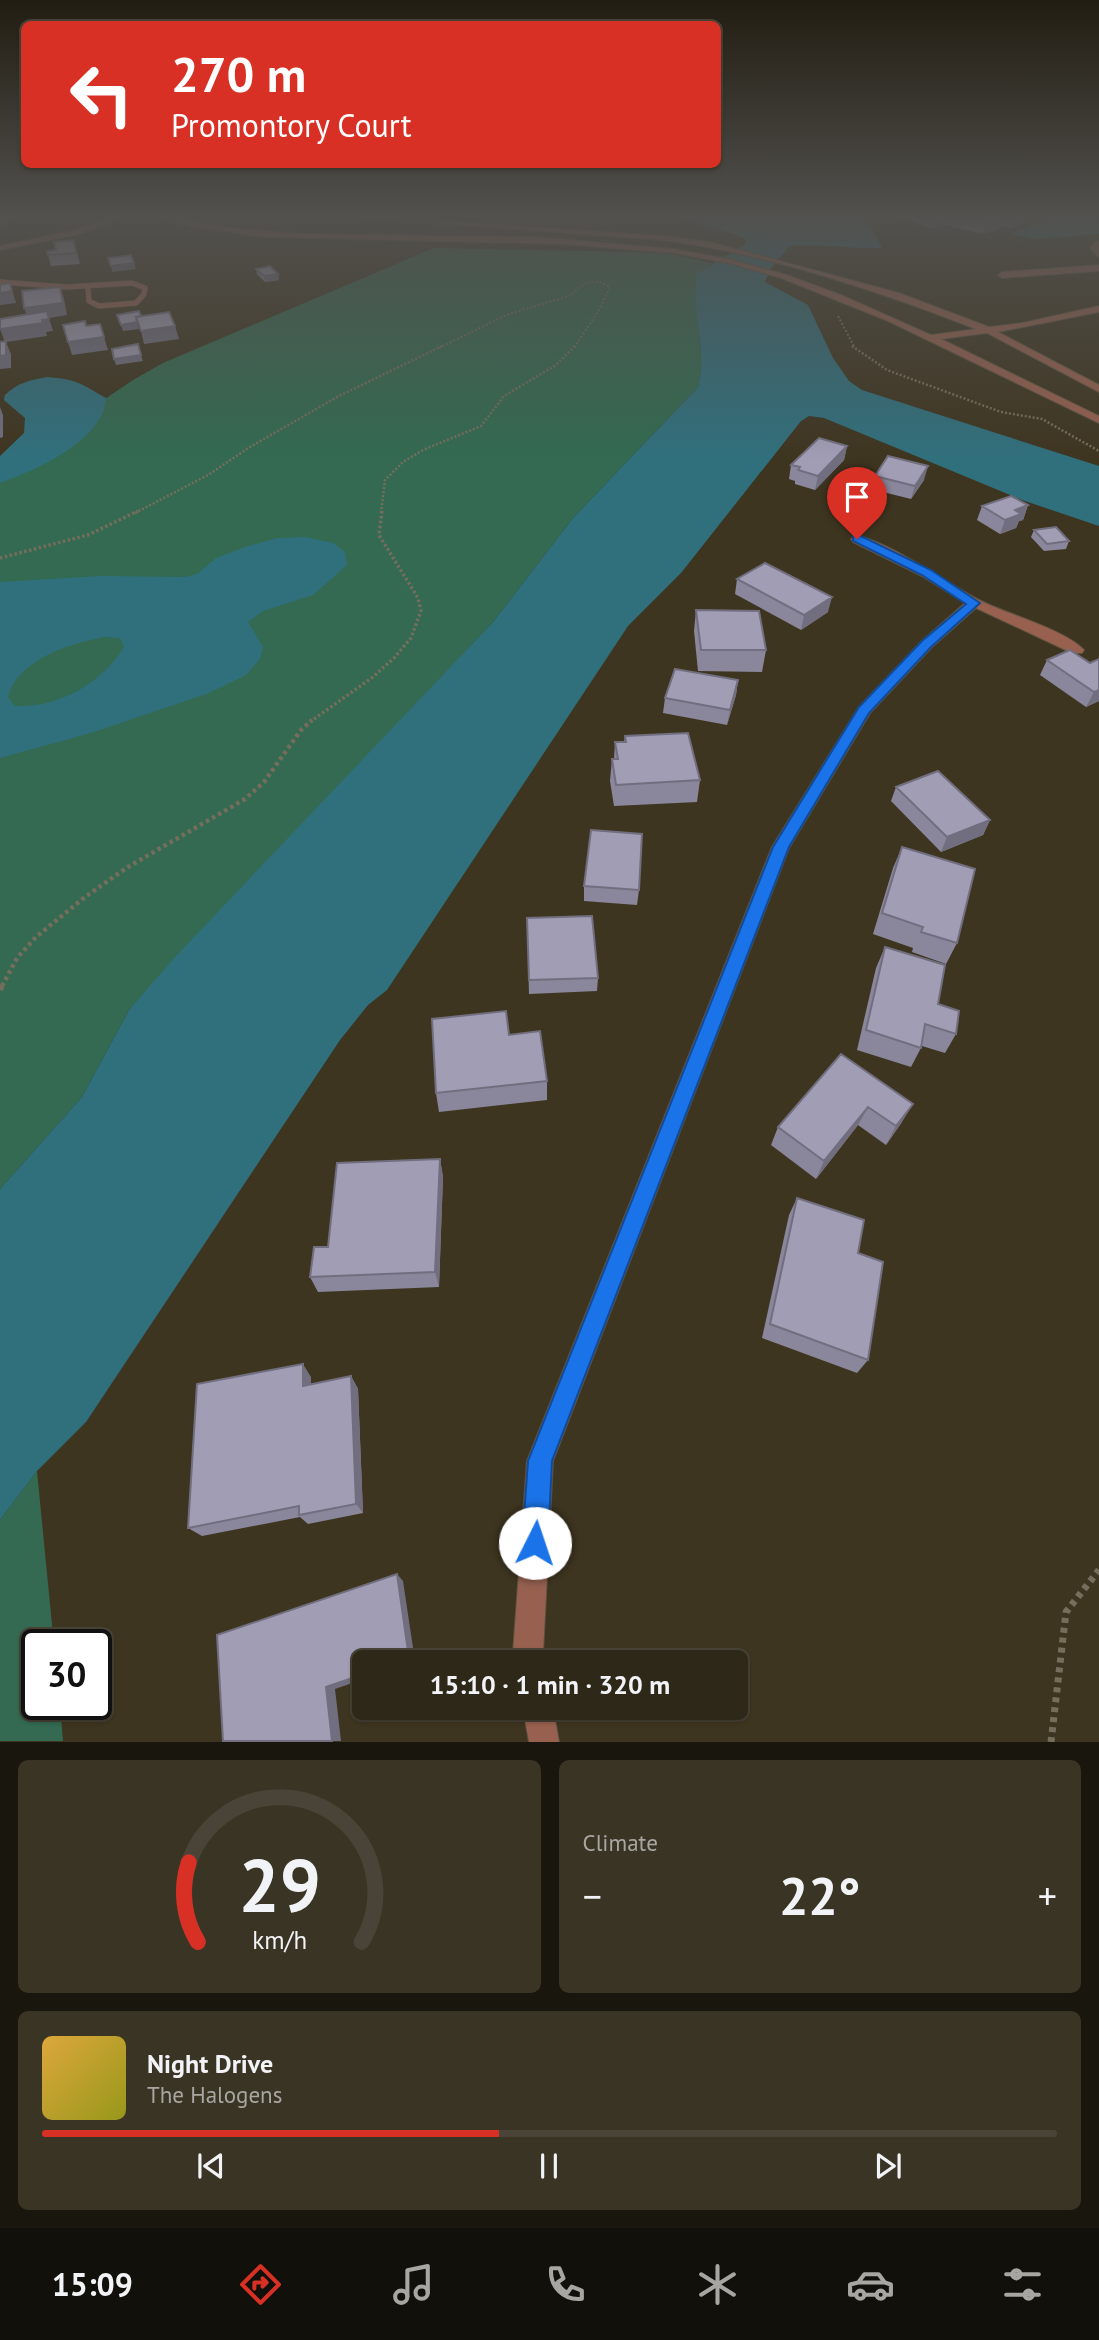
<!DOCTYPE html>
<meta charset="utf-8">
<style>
:root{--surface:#2e2818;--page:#3a3425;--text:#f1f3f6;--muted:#a7a6a2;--line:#494437;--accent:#d93025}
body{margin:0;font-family:"PT Sans",sans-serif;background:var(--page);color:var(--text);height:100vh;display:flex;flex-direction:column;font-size:26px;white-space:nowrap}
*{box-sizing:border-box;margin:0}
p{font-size:23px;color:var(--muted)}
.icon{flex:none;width:38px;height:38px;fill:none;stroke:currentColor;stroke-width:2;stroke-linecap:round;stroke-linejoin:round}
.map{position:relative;height:1742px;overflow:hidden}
.drawer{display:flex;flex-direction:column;gap:18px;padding:18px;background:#19160d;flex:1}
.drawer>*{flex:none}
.top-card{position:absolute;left:21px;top:21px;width:700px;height:147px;border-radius:10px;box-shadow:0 2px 5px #0004,0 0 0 2px var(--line);background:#d93025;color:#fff;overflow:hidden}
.speed{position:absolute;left:21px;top:1629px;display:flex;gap:14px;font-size:35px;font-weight:700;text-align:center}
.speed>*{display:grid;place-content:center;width:91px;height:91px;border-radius:50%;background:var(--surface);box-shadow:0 2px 5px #0004,0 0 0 2px var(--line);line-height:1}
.speed .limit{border:4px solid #111;border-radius:10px;background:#fff;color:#111}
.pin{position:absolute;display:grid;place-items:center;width:60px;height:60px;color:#fff;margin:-72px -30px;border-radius:50% 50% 50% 0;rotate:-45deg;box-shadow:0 0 7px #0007}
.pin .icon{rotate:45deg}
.me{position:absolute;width:77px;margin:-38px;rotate:4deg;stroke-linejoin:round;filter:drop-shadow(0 0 5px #0008)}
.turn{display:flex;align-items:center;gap:24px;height:147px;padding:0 35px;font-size:32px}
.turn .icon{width:91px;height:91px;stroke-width:2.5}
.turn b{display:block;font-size:49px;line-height:60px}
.big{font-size:52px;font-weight:700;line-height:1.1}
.drawer .card{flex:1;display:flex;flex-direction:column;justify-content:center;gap:10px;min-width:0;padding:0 24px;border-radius:10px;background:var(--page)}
.drawer .dial{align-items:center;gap:0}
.dial svg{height:182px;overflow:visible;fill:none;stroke:var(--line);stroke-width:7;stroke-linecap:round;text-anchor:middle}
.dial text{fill:var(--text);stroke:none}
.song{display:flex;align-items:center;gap:21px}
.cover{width:84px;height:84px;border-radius:10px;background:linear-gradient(135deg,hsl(40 70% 55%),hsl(60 70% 35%))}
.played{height:7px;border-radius:4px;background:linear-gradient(90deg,var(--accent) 45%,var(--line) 45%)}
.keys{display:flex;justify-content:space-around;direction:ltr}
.heat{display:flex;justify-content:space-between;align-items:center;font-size:38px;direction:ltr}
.drawer .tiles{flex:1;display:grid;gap:18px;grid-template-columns:1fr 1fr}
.card:last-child{grid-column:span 2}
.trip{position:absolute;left:352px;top:1650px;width:396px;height:70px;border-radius:10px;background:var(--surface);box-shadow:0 2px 5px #0004,0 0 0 2px var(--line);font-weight:700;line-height:70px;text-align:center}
.dock{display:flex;height:112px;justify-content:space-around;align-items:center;background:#12100a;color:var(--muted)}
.dock .icon{width:49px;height:49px}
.dock .active{color:var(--accent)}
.dock b{font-size:32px;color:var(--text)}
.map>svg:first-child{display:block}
</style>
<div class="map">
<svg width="1099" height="1742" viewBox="0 0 1099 1742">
<rect width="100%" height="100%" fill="#3e3520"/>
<path fill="#336a51" d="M 434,248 L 641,252 L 671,254 L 712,263 L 698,273 C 690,313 708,346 698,387 L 573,518 L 493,622 L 129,1010 L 82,1097 L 0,1189 L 0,470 L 133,380 L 163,363 Z
M 37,1471 L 54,1645 L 37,1645 L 37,1704 L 60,1705 L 63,1741 L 0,1741 L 0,1520 Z"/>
<path fill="#30707d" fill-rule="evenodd" d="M 678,216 L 857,216 L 867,220 L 882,248 C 850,249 822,243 790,246 L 770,269 L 765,282 L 808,305 L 833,358 L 849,381 L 862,390 L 1099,466 L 1099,526 L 1022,500 L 824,418 L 809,416 L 801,421 L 681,573 L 628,626 L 387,990 L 368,1005 L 340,1040 L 86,1422 L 37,1471 L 0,1520 L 0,1189 L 82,1097 L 129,1010 L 176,956 L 493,622 L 573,518 L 698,387 C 708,346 690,313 697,273 L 746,244 L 745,238 Z
M 1053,216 L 1099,216 L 1099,234 L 1036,239 L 1010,234 Z
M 47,377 C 77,379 81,384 106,398 C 105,439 35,471 0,483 L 0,456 L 24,433 L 25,418 L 4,400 L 5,395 C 17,383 30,380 47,377 Z
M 305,537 L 333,543 L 345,552 L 347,565 L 313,595 L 263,611 L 248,622 L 263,647 L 260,659 L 246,675 L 209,693 L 94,732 L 0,758 L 0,582 L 100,576 L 184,577 L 197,574 L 216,558 L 248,546 L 278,538 ZM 105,637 L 120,638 L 124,647 C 101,684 58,708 15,706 L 8,697 C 18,659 71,643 105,637 Z"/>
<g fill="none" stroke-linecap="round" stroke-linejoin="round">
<g stroke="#5b523f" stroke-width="6">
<path id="lane" d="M 0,223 L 14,216
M 0,282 L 67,287 L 132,283 L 145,288 L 144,294 L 136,303 L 99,306 L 89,301 L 88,287"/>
</g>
<g stroke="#5b523f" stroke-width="2">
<path id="street" d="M 116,216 L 127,216 L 76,235 L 0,250 L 0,246 L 71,231 Z
M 154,216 L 168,216 L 231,228 L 304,234 L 535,237 L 673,249 L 729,259 L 787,275 L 841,295 L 931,335 L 976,329 C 878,291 768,254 663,240 L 339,216 L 375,216 L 663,236 L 710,242 L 899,293 L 989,327 L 1022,323 L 1099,306 L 1099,312 L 998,332 L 1099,385 L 1099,392 L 987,333 L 941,339 L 1099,416 L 1099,423 L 888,321 L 781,278 L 728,263 L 673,253 L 563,244 L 268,237 L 194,227 Z
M 1096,241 L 1099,241 L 1099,258 L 1090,248 Z
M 1099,265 L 1099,271 L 1002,278 L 998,275 L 1002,272 Z
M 857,535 C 900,548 938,578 977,599 C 1003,613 1064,629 1084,650 L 1082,653 L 1072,653 L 976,608 L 932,647 L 870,713 L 789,848 L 553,1461 L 543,1653 L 545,1662 L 515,1662 L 513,1653 L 527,1461 L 772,847 L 859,707 L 922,641 L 965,603 L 922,576 L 853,542 L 851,539 Z
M 523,1708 L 553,1708 L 559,1742 L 529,1742 Z"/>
</g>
<path stroke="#766e5c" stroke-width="2" stroke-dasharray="2 2" stroke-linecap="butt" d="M 838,316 L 855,348
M 439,348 L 506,315 L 569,296 L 587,282 L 600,282 L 610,287 L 599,310 L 574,348"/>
<path stroke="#766e5c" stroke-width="2.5" stroke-dasharray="2 2" stroke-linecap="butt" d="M 852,346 L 887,370 L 1001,412 L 1042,419 L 1099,451
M 135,513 L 208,475 L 250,447 L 337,397 L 442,346
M 381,513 L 385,480 L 403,462 L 423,450 L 481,426 L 504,396 L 556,365 L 575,346"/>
<path stroke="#766e5c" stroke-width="3.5" stroke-dasharray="2.5 2.5" stroke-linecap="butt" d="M 0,558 L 88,535 L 138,511
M 310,722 L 373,677 L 394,658 L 411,638 L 421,611 L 418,598 L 379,535 L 382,511"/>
<path stroke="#766e5c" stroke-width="4.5" stroke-dasharray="3.5 3.5" stroke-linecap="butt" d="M 2,986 L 17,958 L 36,937 L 85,897 L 128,867 L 245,799 L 264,782 L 301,730 L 312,720"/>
<path stroke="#766e5c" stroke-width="5" stroke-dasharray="4.5 4.5" stroke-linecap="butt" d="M 0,990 L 3,985"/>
<path stroke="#766e5c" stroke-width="7" stroke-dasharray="5 5" stroke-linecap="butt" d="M 1051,1742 L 1066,1612 L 1099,1570"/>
<use href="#lane" stroke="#97604f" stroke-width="5"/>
<use href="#street" fill="#97604f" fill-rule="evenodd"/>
</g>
<path fill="#8a879c" d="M 895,216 L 1030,216 L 1030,217 L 1026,219 L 1024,223 L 1010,228 L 1000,226 L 999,229 L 982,234 L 943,224 L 931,228 Z
M 74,240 L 80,264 L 51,266 L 48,255 Z
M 256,269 L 278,274 L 279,280 L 265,282 L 257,274 Z
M 847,446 L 844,460 L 815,490 L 795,484 L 795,481 L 789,479 L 791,465 Z
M 875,476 L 924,480 L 911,499 L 871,489 Z
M 1028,505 L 1023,520 L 1019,521 L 1016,528 L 1000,534 L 977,520 L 982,506 Z
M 1034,530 L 1069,541 L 1066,549 L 1044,551 L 1031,537 Z
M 737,579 L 828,612 L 801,630 L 735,594 Z
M 696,610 L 766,650 L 762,672 L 698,671 L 694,631 Z
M 1099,659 L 1099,701 L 1086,707 L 1040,675 L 1047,660 L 1090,663 Z
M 738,680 L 736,695 L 727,725 L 663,713 L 665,698 Z
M 625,736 L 700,780 L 697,802 L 614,806 L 610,781 L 612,759 L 614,759 L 615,742 L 624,742 Z
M 896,787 L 990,820 L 983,835 L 941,852 L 891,801 Z
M 902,847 L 957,943 L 946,964 L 912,952 L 913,948 L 873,934 L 893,868 Z
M 584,886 L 639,890 L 637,905 L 584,901 Z
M 527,918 L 598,978 L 597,991 L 529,994 Z
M 885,947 L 938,1004 L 956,1034 L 945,1053 L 922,1046 L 911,1067 L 857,1050 L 876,968 Z
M 841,1054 L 902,1122 L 886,1145 L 858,1125 L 816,1179 L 771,1145 L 778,1127 Z
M 547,1081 L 547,1100 L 439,1112 L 436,1093 Z
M 440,1159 L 443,1177 L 439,1287 L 318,1292 L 310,1277 L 328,1247 Z
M 797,1198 L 858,1253 L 868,1360 L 857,1373 L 762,1338 L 789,1215 Z
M 351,1376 L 358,1389 L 363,1513 L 308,1524 L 300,1517 L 202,1536 L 188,1528 L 311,1377 L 311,1384 Z"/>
<path fill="#716e7f" d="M 934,216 L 945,216 L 943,224 L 931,228 Z
M 987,216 L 1003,216 L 999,229 L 982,234 Z
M 1013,216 L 1030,216 L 1030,217 L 1026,219 L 1024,223 L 1010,228 Z
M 134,263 L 136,269 L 112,272 L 111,266 Z
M 278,274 L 279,280 L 265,282 L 264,276 Z
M 10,283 L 16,303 L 0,305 L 0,293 Z
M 60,287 L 64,299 L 67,315 L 49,318 L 53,331 L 46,332 L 47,336 L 6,342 L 11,354 L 11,368 L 0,369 L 0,356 L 5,342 L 0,329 L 29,320 L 24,308 Z
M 137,322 L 139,329 L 123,331 L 121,325 Z
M 175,326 L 179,339 L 144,344 L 141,331 Z
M 104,337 L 108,350 L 72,355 L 68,342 Z
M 141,355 L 143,361 L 116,365 L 114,359 Z
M 0,407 L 3,415 L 3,437 L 0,438 Z
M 847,446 L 844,460 L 815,490 L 818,476 Z
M 928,466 L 924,480 L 911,499 L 915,486 Z
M 1028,505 L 1023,520 L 1019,521 L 1016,528 L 1000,534 L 1005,520 L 1015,510 Z
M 832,597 L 828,612 L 801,630 L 804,615 Z
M 738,680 L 736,695 L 727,725 L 730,710 Z
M 1099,690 L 1099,701 L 1086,707 L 1094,692 Z
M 990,820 L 983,835 L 941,852 L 947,837 Z
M 913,1104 L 902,1122 L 886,1145 L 896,1126 Z
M 868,1107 L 858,1125 L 816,1179 L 824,1161 Z
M 440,1159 L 443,1177 L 439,1287 L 435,1272 Z
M 303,1364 L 311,1377 L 311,1398 L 303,1386 Z
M 351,1376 L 358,1389 L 363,1513 L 356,1504 Z
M 397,1574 L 403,1581 L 415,1661 L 410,1662 L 395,1662 Z
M 364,1674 L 364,1679 L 335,1689 L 341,1741 L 332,1741 L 326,1687 Z"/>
<path fill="#a19db5" stroke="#716e7f" stroke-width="2" d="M 74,240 L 76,253 L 48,255 L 47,251 L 56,250 L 54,242 Z
M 131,255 L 134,263 L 111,266 L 108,258 Z
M 270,266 L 278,274 L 264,276 L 256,269 Z
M 10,283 L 12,291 L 0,293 L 0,285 Z
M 60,287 L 63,303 L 24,308 L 22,291 Z
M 47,311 L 49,319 L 42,320 L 43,323 L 0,329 L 0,319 Z
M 139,311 L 141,316 L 136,317 L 137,322 L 121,325 L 117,315 Z
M 169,312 L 175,326 L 141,331 L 136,317 Z
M 85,321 L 86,326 L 100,324 L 104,337 L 68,342 L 63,325 Z
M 6,341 L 6,355 L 0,356 L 0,342 Z
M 138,344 L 141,355 L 114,359 L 112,349 Z
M 819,438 L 847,446 L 818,476 L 798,470 L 800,467 L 791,465 Z
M 888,456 L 928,466 L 915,486 L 875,476 Z
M 1011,496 L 1028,505 L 1015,510 L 1021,514 L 1005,520 L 982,506 Z
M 1056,527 L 1069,541 L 1047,544 L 1034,530 Z
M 765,563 L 832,597 L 804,615 L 737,579 Z
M 696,610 L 759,611 L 766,650 L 701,650 Z
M 1070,650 L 1090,663 L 1099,659 L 1099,690 L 1094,692 L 1047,660 Z
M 675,669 L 738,680 L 730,710 L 665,698 Z
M 688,733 L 700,780 L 616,785 L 612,759 L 618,759 L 615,742 L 626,742 L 625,736 Z
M 938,771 L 990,820 L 947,837 L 896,787 Z
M 591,830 L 642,834 L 639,890 L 584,886 Z
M 902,847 L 975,869 L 957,943 L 921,932 L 923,927 L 882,913 Z
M 592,916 L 598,978 L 529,980 L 527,918 Z
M 885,947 L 945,965 L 938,1004 L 959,1011 L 956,1034 L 925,1024 L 921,1048 L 866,1030 Z
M 506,1011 L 509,1035 L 540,1031 L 547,1081 L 436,1093 L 432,1019 Z
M 841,1054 L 913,1104 L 896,1126 L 868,1107 L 824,1161 L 778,1127 Z
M 440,1159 L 435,1272 L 310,1277 L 314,1247 L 328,1247 L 337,1163 Z
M 797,1198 L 864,1220 L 858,1253 L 883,1262 L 868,1360 L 770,1324 Z
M 303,1364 L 303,1386 L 351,1376 L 356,1504 L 299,1515 L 299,1506 L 188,1528 L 197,1384 Z
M 397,1574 L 409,1658 L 395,1662 L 364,1662 L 364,1674 L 326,1687 L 332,1741 L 223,1741 L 217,1635 Z"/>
<linearGradient id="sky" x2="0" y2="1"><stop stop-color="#221d12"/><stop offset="0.47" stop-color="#52514e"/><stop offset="1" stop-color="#52514e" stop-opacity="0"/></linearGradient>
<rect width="1099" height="460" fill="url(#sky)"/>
<path fill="#1a73e8" stroke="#114b97" stroke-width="2" d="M 853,536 L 861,536 L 931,570 L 980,603 L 931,647 L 869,713 L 789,847 L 552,1461 L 548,1543 L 544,1552 L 535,1556 L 526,1552 L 522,1543 L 528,1461 L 773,847 L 859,707 L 922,641 L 966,604 L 922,575 L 853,541 Z"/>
</svg>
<div class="speed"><div class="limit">30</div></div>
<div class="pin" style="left:857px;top:539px;background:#d93025"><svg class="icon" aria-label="arrive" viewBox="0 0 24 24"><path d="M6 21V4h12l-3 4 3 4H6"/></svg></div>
<svg class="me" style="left:535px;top:1543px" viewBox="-20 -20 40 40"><circle r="19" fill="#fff"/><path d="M0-13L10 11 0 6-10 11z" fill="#1a73e8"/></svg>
<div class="trip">15:10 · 1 min · 320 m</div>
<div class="top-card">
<div class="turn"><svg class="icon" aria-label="left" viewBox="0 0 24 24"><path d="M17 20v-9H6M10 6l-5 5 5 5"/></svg><div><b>270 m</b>Promontory Court</div></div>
</div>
</div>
<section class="drawer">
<div class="tiles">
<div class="card dial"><svg viewBox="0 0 100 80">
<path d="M14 69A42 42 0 1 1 86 69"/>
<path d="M14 69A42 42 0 0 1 10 34" stroke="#d93025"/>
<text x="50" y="56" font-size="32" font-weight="700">29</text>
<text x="50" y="72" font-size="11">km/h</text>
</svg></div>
<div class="card"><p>Climate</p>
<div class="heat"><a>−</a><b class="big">22°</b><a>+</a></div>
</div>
<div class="card">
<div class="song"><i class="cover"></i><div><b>Night Drive</b><p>The Halogens</p></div></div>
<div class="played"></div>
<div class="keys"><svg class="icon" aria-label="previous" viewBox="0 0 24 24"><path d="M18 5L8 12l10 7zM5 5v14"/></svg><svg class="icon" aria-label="pause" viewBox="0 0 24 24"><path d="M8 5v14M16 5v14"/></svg><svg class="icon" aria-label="next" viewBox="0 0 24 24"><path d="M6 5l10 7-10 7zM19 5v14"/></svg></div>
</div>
</div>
</section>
<nav class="dock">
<b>15:09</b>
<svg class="icon active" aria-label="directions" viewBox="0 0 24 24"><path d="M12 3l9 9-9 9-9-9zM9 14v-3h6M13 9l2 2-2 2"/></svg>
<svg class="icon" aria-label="music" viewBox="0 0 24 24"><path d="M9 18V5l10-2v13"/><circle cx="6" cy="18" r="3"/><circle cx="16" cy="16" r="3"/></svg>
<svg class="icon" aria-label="phone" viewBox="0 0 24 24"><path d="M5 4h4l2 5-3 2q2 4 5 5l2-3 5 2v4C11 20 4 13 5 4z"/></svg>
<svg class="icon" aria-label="climate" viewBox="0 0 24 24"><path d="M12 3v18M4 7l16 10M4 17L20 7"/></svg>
<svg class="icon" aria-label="car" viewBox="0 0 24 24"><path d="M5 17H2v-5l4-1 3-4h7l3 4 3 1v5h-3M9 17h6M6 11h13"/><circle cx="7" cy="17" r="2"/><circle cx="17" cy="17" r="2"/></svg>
<svg class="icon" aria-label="filters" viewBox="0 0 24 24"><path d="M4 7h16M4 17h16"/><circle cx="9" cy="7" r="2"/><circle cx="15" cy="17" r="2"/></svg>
</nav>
